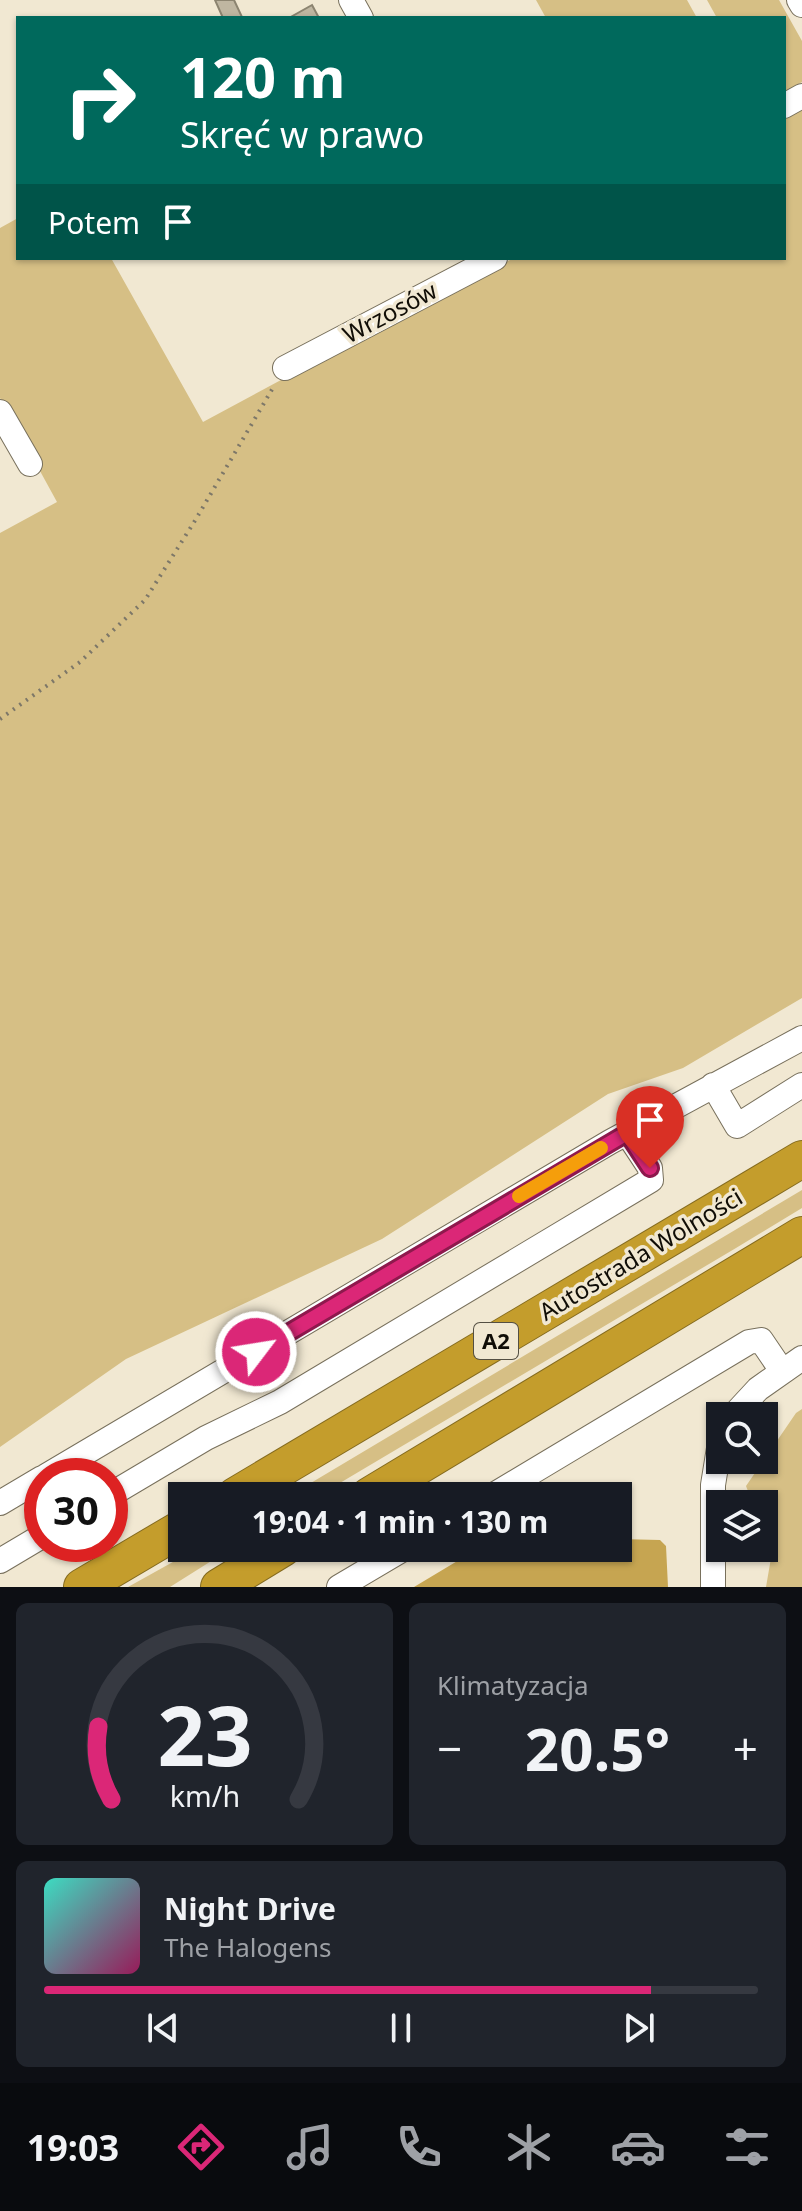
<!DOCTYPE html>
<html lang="pl">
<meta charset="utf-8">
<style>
:root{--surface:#171b24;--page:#20242c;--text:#f1f3f6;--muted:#9ea1a6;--line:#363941;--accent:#db2777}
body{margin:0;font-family:"Noto Sans",sans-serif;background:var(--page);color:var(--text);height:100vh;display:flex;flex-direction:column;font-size:30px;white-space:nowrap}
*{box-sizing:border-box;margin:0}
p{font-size:26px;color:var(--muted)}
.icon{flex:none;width:44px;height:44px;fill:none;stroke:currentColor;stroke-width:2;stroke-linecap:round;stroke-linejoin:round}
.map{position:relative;height:1587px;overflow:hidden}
.details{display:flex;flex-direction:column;gap:16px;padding:16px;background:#0d0f14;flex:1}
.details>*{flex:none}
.top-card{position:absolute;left:16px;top:16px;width:770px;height:244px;border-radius:0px;box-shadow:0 2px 6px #0004;background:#00695c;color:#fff;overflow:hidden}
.controls{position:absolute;left:706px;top:1402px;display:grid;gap:16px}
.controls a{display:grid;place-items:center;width:72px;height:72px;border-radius:0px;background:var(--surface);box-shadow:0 2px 6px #0004;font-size:40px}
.speed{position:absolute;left:24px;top:1458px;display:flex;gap:16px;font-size:40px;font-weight:700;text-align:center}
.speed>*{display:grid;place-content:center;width:104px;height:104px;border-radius:50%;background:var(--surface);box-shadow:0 2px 6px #0004;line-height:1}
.speed .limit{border:12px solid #d22;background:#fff;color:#111}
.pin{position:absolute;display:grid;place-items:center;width:68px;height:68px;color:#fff;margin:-82px -34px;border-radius:50% 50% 50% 0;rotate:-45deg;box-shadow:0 0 8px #0007}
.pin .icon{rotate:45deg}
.me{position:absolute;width:88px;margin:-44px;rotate:59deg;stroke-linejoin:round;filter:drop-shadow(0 0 6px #0008)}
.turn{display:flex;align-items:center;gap:28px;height:168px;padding:0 32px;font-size:36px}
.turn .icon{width:104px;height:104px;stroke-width:2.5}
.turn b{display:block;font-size:56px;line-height:68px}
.then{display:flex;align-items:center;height:76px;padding:0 32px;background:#0003;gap:16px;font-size:30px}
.big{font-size:60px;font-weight:700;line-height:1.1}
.details .tile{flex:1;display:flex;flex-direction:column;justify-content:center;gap:12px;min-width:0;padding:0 28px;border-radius:12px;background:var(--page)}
.details .dial{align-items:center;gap:0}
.dial svg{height:208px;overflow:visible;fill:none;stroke:var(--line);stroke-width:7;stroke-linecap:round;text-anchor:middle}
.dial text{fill:var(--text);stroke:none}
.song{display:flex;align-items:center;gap:24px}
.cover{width:96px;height:96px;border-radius:12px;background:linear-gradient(135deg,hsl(170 70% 55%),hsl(330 70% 35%))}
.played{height:8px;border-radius:4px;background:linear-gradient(90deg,var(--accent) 85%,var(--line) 85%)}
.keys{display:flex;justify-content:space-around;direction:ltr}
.heat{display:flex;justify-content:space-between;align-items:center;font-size:44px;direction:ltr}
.details .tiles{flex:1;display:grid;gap:16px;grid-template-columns:1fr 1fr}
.tile:last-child{grid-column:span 2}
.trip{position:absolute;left:168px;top:1482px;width:464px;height:80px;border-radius:0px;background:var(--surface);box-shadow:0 2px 6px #0004;font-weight:700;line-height:80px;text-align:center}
.tab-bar{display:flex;height:128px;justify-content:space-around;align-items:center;background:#090b0e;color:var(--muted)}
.tab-bar .icon{width:56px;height:56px}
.tab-bar .on{color:var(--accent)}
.tab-bar b{font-size:36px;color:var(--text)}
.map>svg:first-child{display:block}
</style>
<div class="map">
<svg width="802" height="1587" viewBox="0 0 802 1587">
<rect width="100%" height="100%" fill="#f1e8d2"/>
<path fill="#d6bf85" d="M 536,0 L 687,0 L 697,18 L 546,18 Z
M 707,0 L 779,0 L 802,41 L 802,82 L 784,92 L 784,18 L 717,18 Z
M 802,109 L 802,998 L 683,1068 L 608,1094 L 382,1239 L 126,1359 L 0,1447 L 0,533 L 57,502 L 0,398 L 0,228 L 18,218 L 18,258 L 111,258 L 203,422 L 424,303 L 514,258 L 784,258 L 784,118 Z
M 802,1190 L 802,1208 L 736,1248 L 318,1496 L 289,1496 Z
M 802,1409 L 802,1587 L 766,1587 L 771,1558 L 764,1537 L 764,1504 L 753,1504 L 746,1486 L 796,1413 Z
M 198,1548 L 232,1548 L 170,1587 L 128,1587 Z"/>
<path fill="#c6a551" d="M 618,1539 L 660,1540 L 666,1546 L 668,1587 L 414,1587 L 479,1548 L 618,1548 Z"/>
<path fill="#bfb6a1" stroke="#8c8470" stroke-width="2" d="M 215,0 L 234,0 L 242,17 L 223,18 Z
M 312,5 L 319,18 L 289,18 Z"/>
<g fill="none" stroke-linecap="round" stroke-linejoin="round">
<g stroke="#78705c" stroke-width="26">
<path id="minor" d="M 351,0 L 361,18
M 799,0 L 802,5
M 784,106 L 802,96
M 285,368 L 495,258
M 0,412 L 30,464
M 713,1085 L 737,1126 L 802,1085
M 733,1416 L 758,1389 L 802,1358
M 46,1476 L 610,1142 L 802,1038
M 110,1495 L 206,1438 L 280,1402 L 651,1180 L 650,1168 L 627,1133
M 492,1496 L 749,1342 L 761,1340 L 782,1371
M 0,1503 L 42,1478
M 0,1561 L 42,1536
M 339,1587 L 405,1548
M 713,1587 L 713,1485 L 720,1442"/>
</g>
<g stroke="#856b1f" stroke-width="38">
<path id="highway" d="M 235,1496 L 802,1159
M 369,1496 L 802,1235
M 82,1587 L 182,1528
M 219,1587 L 283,1548"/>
</g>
<path stroke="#7d7768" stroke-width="4" stroke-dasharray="2 6" stroke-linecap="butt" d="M 0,719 L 80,662 L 145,600 L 196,519 L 274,386"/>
<use href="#minor" stroke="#fff" stroke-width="24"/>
<use href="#highway" stroke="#c49d2c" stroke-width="36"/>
</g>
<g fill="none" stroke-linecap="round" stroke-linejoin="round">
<g stroke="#8e194d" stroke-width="20">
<path id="route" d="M 256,1352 L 627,1133 L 650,1168"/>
</g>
<use href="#route" stroke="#db2777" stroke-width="14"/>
<path stroke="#f59e0b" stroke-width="14" d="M 519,1196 L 601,1148"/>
</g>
<g text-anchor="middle" stroke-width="7" stroke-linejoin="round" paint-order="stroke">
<rect fill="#f1e8d2" stroke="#544f43" stroke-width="2" x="474" y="1323" width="44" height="36" rx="6"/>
<g font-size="22" font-weight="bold" fill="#100d06">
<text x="496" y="1349">A2</text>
</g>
<g font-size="24" fill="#100d06" stroke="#f1e8d2">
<text transform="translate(390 313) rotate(-28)" y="8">Wrzosów</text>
<text transform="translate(641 1255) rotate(-31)" y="8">Autostrada Wolności</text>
</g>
</g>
</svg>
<div class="controls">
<a><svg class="icon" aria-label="search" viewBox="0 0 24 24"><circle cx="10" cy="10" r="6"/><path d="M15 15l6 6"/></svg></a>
<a><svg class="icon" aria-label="layers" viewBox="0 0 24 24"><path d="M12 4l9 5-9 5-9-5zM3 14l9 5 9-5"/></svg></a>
</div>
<div class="speed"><div class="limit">30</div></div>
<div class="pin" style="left:650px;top:1168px;background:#d93025"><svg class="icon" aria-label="arrive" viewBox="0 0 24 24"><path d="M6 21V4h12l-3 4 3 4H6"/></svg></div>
<svg class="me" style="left:256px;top:1352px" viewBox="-20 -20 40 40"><circle r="17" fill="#db2777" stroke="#fff" stroke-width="3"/><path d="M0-11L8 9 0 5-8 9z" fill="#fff"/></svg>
<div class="trip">19:04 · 1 min · 130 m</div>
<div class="top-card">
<div class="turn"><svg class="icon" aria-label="right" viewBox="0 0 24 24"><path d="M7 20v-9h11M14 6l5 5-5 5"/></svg><div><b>120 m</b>Skręć w prawo</div></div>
<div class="then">Potem<svg class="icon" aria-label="arrive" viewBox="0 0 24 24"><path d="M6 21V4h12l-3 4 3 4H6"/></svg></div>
</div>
</div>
<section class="details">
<div class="tiles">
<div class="tile dial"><svg viewBox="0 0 100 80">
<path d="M14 69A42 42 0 1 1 86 69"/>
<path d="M14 69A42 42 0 0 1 9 41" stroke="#db2777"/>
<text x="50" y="56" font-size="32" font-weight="700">23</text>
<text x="50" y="72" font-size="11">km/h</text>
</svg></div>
<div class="tile"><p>Klimatyzacja</p>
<div class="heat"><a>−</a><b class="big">20.5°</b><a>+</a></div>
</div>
<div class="tile">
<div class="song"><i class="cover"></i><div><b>Night Drive</b><p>The Halogens</p></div></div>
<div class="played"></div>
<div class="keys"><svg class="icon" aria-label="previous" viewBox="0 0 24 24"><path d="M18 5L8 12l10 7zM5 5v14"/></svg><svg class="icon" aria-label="pause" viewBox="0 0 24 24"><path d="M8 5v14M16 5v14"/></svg><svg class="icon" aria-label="next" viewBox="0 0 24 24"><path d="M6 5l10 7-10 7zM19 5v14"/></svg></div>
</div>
</div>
</section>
<nav class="tab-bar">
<b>19:03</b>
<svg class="icon on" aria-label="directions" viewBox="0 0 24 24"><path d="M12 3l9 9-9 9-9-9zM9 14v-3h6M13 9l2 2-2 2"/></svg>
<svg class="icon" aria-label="music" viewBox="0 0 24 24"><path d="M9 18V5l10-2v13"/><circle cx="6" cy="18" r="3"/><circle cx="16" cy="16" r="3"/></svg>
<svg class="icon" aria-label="phone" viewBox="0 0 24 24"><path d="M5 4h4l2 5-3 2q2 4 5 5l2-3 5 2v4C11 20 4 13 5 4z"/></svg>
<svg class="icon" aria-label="climate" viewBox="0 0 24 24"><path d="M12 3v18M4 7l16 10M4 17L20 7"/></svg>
<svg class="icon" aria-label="car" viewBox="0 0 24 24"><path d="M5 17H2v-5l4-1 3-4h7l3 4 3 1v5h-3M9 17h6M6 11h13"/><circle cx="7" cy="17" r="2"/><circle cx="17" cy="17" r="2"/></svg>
<svg class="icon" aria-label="filters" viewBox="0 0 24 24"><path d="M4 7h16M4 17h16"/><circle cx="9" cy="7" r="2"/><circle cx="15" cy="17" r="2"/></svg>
</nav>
